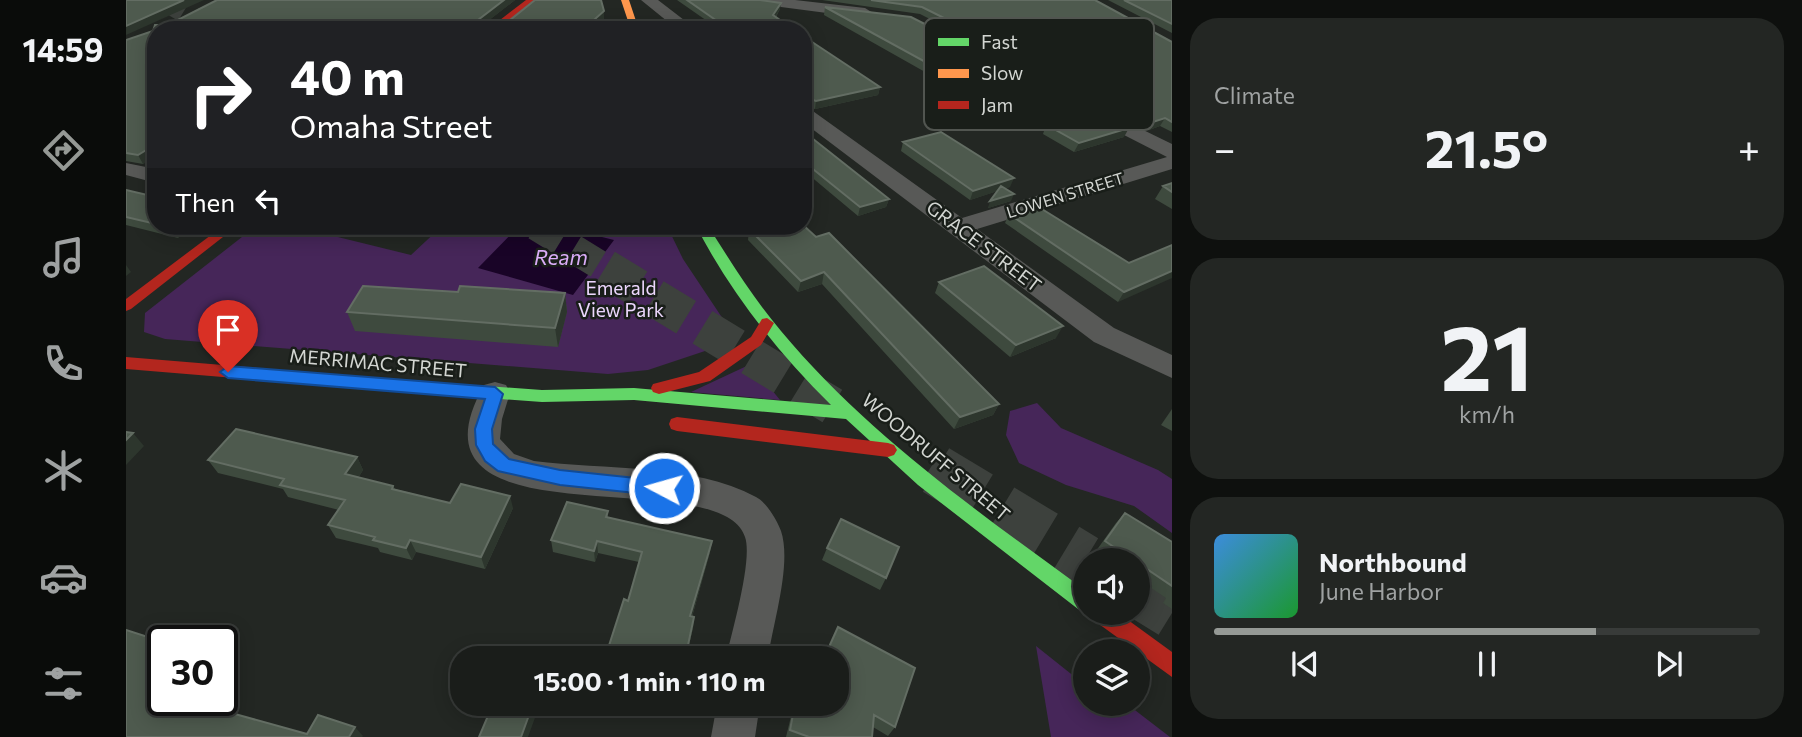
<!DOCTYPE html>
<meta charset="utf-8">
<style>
:root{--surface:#1a1d1a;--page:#232623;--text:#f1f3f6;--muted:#9fa2a2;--line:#383b39;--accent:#959995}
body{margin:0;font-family:Commissioner,sans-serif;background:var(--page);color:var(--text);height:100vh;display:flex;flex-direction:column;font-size:26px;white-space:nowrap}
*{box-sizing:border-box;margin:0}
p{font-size:23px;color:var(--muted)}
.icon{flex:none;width:38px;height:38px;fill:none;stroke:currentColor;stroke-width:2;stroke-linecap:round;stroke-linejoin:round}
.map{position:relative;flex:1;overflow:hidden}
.side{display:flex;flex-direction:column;gap:18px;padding:18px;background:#0e100e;width:630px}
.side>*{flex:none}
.banner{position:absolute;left:21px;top:21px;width:665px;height:214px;border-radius:28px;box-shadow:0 4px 18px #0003,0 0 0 2px var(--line);background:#202124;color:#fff;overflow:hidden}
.tools{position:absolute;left:947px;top:548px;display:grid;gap:14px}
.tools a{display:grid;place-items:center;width:77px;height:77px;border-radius:50%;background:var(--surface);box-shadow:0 4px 18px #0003,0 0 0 2px var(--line);font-size:35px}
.speed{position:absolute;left:21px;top:625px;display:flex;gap:14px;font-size:35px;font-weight:700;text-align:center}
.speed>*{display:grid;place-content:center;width:91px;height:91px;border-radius:50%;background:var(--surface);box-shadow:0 4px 18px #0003,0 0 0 2px var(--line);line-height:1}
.speed .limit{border:4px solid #111;border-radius:10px;background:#fff;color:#111}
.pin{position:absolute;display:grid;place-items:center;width:60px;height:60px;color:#fff;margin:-72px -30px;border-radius:50% 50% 50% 0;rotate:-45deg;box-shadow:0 0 7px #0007}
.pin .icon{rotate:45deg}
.me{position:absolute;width:77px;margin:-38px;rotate:276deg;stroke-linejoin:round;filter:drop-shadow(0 0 5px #0008)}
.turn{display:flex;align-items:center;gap:24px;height:147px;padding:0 28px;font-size:32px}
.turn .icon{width:91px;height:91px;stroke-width:2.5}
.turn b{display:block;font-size:49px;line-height:60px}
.then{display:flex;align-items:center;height:66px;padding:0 28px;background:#0003;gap:14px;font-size:26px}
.big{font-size:52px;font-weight:700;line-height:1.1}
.side .widget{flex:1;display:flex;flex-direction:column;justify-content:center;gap:10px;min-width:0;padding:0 24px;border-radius:28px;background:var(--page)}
.side .dial{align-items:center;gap:0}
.dial b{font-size:91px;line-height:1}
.song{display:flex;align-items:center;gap:21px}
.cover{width:84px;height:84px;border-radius:10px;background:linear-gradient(135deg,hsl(210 70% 55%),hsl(130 70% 35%))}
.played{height:7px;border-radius:4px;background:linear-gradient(90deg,var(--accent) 70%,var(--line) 70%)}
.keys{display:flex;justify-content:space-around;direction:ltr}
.heat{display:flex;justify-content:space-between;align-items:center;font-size:38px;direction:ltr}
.trip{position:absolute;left:324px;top:646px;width:399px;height:70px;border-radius:28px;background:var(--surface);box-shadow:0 4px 18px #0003,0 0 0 2px var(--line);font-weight:700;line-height:70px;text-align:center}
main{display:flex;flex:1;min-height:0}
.tabs{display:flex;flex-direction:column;width:126px;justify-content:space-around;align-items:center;background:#0a0c0a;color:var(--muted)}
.tabs .icon{width:49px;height:49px}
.tabs .selected{color:var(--accent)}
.tabs b{font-size:32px;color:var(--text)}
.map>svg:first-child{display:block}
</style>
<main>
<nav class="tabs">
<b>14:59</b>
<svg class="icon selected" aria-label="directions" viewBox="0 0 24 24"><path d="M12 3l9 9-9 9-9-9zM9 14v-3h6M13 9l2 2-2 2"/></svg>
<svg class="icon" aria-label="music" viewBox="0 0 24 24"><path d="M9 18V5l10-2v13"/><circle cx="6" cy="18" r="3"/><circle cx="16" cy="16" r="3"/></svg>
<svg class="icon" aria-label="phone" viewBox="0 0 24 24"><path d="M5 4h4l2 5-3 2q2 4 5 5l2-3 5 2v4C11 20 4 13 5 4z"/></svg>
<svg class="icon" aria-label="climate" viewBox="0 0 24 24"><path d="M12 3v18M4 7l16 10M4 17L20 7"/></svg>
<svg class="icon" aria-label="car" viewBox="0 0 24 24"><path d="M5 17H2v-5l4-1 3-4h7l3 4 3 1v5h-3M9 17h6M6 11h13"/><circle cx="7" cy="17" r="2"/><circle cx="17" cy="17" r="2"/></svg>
<svg class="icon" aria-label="filters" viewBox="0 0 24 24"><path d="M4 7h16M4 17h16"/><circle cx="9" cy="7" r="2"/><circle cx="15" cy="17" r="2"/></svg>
</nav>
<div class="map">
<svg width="1046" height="737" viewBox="0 0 1046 737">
<rect width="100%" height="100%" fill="#232723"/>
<path fill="#462659" d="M 130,226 L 167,226 L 285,255 L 315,227 L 333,231 L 338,226 L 541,226 L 557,259 L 597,319 L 599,331 L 585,349 L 522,370 L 482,374 L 39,339 L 18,332 L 19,313 Z
M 625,364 L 654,400 L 565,392 Z
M 911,403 L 935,428 L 1032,470 L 1046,479 L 1046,533 L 1008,506 L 940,485 L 893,463 L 880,435 L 884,411 Z
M 910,646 L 959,685 L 959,704 L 1001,704 L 1044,737 L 925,737 Z"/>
<path fill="#190427" d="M 393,226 L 475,226 L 468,235 L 488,240 L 447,295 L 352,268 Z"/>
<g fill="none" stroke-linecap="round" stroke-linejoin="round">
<path stroke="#3d413d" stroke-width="22" stroke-dasharray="22 11" stroke-linecap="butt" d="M 39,0 L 88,30"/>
<path stroke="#3d413d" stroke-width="29" stroke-dasharray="29 15" stroke-linecap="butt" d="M 410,226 L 482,270"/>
<path stroke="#3d413d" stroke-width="38" stroke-dasharray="38 19" stroke-linecap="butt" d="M 479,268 L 721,415
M 805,467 L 813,472"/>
<path stroke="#3d413d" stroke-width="51" stroke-dasharray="51 25" stroke-linecap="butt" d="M 810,470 L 959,560
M 1012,592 L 1046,613"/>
<path fill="#585957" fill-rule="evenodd" d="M 515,0 L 532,0 L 571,30 L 552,30 Z
M 625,0 L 669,0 L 739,8 L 747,13 L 739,18 L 632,4 Z
M 966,105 L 1046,144 L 1046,169 L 851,229 L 988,328 L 1046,355 L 1046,378 L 968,342 L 677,122 L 677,107 L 684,109 L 836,218 L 1041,157 L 959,115 L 956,111 Z
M 0,163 L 30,169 L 30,183 L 0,175 Z
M 369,382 L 380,385 L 384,393 L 376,419 L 374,439 L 388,454 L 408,461 C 478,470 567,463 630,497 C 640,502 651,520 655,531 C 666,564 647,623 642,658 L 600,658 C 606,632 627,559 619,537 C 594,459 266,550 358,385 Z
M 591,704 L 634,704 L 629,737 L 585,737 Z"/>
<path fill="#63d668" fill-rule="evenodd" d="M 570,226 L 582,226 C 605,262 627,298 655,331 C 740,433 852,512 959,590 L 959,612 L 952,609 L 792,485 L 720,419 L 508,400 L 416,402 L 277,392 L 271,390 L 269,386 L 271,382 L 277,380 L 416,390 L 508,388 L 705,405 C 652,353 604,292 570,226 Z"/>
<path fill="#ff974d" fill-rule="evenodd" d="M 495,0 L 503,0 L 513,30 L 505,30 Z"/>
<path fill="#b3261e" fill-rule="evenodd" d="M 400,0 L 409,0 L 371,30 L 361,30 Z
M 97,226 L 111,226 L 5,309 L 0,311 L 0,299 Z
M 641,318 L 648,323 L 635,345 L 584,381 L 533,394 L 527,392 L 525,388 L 527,384 L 573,372 L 625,337 L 636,319 Z
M 0,357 L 277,380 L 283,382 L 285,386 L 283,390 L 277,392 L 0,369 Z
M 551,417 L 762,443 L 768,445 L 771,450 L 768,455 L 762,457 L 551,431 L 545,429 L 543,424 L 545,419 Z
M 963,612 L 991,612 L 1046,652 L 1046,677 L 966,619 Z"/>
</g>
<path fill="#3e4a3e" d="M 91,0 L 389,0 L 358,24 L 379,24 L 478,11 L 478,18 L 466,30 L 30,30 L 30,156 L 17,164 L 0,161 L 0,40 L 42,25 Z
M 551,0 L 634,0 L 654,9 L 650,17 L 668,30 L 594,30 Z
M 696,0 L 969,0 L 1046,42 L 1046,132 L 1034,126 L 1023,130 L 794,14 Z
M 982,0 L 1046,0 L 1046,33 Z
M 699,7 L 998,137 L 948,152 L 917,134 L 918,131 L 840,88 L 831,90 L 698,15 Z
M 677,36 L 754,87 L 752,95 L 689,109 L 677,106 Z
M 677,131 L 763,199 L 760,207 L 732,216 L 677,170 Z
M 777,142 L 884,187 L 879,188 L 885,201 L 862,208 L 871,191 L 844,200 L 775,151 Z
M 1046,183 L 1046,209 L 1029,199 L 1037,186 Z
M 0,190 L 30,197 L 30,226 L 68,226 L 52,238 L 0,225 Z
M 883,214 L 1003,263 L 1046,245 L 992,302 L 879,223 Z
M 187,226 L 209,226 L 204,230 Z
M 622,226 L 677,226 L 873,404 L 867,415 L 828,429 L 696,284 L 672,292 L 622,240 L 623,229 L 624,228 Z
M 813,282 L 930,338 L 884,357 L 809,293 Z
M 332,292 L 439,293 L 441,312 L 432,347 L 229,331 L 221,312 Z
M 1046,409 L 1046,431 L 1035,425 Z
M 231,457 L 237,470 L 232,478 L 267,486 L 269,489 L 324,503 L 387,508 L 359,569 L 290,552 L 286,560 L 254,552 L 252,548 L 210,538 L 202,525 L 213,510 L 162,497 L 157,489 L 92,473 L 82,460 Z
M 482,511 L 482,517 L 586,541 L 584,552 L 566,617 L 568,617 L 567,628 L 560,658 L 479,658 L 502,601 L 513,562 L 472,553 L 469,562 L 427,552 L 425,540 Z
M 999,513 L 1046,542 L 1046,609 L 1037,603 L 1040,598 L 1012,579 L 1012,560 L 983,560 L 970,551 L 990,523 Z
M 701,548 L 760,578 L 754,590 L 696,560 Z
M 710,658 L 769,727 L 762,736 L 747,727 L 746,737 L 660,737 L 668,704 L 710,704 Z
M 515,704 L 544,704 L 542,711 Z"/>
<path fill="#2d362d" d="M 58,0 L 78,0 L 0,35 L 0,26 Z
M 378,0 L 389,0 L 353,28 L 353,30 L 352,20 Z
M 655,3 L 654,9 L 646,22 L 647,15 Z
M 478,11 L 478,18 L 466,30 L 459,30 L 459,28 Z
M 426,23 L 426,30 L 418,30 Z
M 843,79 L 840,88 L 831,90 L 834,81 Z
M 754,87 L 752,95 L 689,109 L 690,101 Z
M 1039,118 L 1034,126 L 1023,130 L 1027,122 Z
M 1003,128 L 998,137 L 948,152 L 953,143 Z
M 30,144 L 30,156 L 17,164 L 12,155 Z
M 888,178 L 884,187 L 844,200 L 847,191 Z
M 888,194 L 885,201 L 862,208 L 864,201 Z
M 763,199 L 760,207 L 732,216 L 734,207 Z
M 50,226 L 68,226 L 52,238 L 47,228 Z
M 0,265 L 5,272 L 0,276 Z
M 1046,271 L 1046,278 L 992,302 L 998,292 Z
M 698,272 L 696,284 L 672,292 L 675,281 Z
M 439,293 L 441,312 L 432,347 L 429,328 Z
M 937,326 L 930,338 L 884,357 L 890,345 Z
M 873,404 L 867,415 L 828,429 L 834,417 Z
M 7,433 L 18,446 L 0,465 L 0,440 Z
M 231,457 L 237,470 L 226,487 L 219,474 Z
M 384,496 L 387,508 L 359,569 L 355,557 Z
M 284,540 L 290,552 L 286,560 L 280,548 Z
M 471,541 L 472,553 L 469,562 L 468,551 Z
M 586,541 L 584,552 L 563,627 L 564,616 Z
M 568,617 L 567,628 L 560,658 L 561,650 Z
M 25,638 L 37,648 L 21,643 Z
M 84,700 L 95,700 L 100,704 L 93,716 L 80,706 Z
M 407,704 L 414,704 L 402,737 L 395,737 Z
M 229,727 L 237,736 L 236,737 L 223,737 Z"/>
<path fill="#4e5a4e" stroke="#636d63" stroke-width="2" d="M 0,0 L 58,0 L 0,26 Z
M 91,0 L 378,0 L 352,20 L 352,24 L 379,24 L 409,0 L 475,0 L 478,11 L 459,28 L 426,23 L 418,30 L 30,30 L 30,144 L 12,155 L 0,153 L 0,40 L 27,31 L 29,25 L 42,25 Z
M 561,0 L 634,0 L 655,3 L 647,15 L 668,30 L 604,30 Z
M 745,0 L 969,0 L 1046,42 L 1046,122 L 1039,118 L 1027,122 L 796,7 Z
M 998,0 L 1046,0 L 1046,24 Z
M 699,7 L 785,17 L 1003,128 L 953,143 L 921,125 L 925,123 L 843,79 L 834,81 Z
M 677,36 L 754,87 L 690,101 L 677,97 Z
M 677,131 L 763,199 L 734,207 L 677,161 Z
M 815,132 L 888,178 L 847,191 L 777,142 Z
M 1046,183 L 1046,192 L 1037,186 Z
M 875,186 L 888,194 L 864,201 Z
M 0,190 L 30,197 L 30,224 L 0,217 Z
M 911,206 L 1003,263 L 1046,245 L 1046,271 L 998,292 L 883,214 Z
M 677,225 L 690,237 L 703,233 L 873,404 L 834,417 L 698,272 L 675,281 L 623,229 L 633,226 Z
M 36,226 L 50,226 L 47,228 Z
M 858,266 L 937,326 L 890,345 L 813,282 Z
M 237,286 L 332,292 L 334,286 L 439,293 L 429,328 L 221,312 Z
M 110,429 L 231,457 L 219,474 L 267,486 L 266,489 L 324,503 L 335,484 L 384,496 L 355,557 L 284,540 L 280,548 L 247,540 L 249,537 L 202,525 L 219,500 L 154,485 L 158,479 L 82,460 Z
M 0,432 L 7,433 L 0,440 Z
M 441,502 L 482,511 L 480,517 L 586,541 L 564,616 L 568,617 L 561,650 L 554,649 L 552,658 L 479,658 L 498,599 L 502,601 L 516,552 L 471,541 L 468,551 L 425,540 Z
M 999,513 L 1046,542 L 1046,586 L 1012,563 L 1012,560 L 1007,560 L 979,541 Z
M 715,519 L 773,547 L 760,578 L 701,548 Z
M 712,627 L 789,668 L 769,727 L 748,715 L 746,737 L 683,737 L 664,730 L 669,704 L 710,704 L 710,658 L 698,658 Z
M 0,630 L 25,638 L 21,643 L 37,648 L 37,700 L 84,700 L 80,706 L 181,734 L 192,715 L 229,727 L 223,737 L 0,737 Z
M 367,704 L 407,704 L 395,737 L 353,737 Z"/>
<path fill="#1a73e8" stroke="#114b97" stroke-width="2" d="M 102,366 L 369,387 L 377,394 L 366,429 L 367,444 L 383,459 L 434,470 L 538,481 L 545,483 L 548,488 L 545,494 L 538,496 L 434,485 L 372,471 L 359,461 L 350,445 L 349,429 L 359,399 L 102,378 L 94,372 Z"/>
<g text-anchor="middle" stroke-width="5" stroke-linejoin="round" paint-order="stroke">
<g font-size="16" fill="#d3d6d2" stroke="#191e19">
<text transform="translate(939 195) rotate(-17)" y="6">LOWEN STREET</text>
</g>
<g font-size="19" fill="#d3d6d2" stroke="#191e19">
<text transform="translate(858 246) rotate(37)" y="7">GRACE STREET</text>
<text transform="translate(252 363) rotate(5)" y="7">MERRIMAC STREET</text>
<text transform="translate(810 457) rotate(40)" y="7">WOODRUFF STREET</text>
</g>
<g font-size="19" fill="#edd7fe" stroke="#191e19">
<text x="495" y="295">Emerald<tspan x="495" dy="22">View Park</tspan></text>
</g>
<g font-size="21" font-style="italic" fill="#dbadf9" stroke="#191e19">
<text x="435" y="265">Ream</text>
</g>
</g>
<rect x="798" y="18" width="230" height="112" rx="10" fill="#191e19" stroke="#515550" stroke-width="2"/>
<rect x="812" y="38" width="31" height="8" fill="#63d668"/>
<rect x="812" y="69" width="31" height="9" fill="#ff974d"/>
<rect x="812" y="101" width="31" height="8" fill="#b3261e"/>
<g font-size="19" fill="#d3d6d2">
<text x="855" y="49">Fast</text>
<text x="855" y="80">Slow</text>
<text x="855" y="112">Jam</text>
</g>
</svg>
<div class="tools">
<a><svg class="icon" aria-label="sound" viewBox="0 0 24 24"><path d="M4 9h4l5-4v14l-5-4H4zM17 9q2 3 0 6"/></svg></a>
<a><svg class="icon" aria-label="layers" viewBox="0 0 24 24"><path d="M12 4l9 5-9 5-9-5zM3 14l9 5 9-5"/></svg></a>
</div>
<div class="speed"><div class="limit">30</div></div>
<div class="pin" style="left:102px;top:372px;background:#d93025"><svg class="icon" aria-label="arrive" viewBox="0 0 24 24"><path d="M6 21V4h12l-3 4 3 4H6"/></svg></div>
<svg class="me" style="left:538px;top:488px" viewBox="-20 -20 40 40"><circle r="17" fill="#1a73e8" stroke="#fff" stroke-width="3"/><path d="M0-11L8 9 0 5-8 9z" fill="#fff"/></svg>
<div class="trip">15:00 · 1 min · 110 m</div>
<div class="banner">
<div class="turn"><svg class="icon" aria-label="right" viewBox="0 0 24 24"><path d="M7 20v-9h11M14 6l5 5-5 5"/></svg><div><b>40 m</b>Omaha Street</div></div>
<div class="then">Then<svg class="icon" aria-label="left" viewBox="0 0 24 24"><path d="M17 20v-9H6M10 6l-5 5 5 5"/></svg></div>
</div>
</div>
<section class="side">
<div class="widget"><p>Climate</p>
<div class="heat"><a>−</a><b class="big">21.5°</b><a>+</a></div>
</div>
<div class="widget dial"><b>21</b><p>km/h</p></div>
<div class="widget">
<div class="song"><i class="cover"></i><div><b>Northbound</b><p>June Harbor</p></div></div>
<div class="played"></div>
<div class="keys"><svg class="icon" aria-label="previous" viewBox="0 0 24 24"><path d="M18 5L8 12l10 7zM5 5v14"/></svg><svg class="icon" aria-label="pause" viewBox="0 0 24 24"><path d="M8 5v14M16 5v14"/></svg><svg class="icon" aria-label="next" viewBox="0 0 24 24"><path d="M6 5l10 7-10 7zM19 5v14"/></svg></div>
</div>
</section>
</main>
